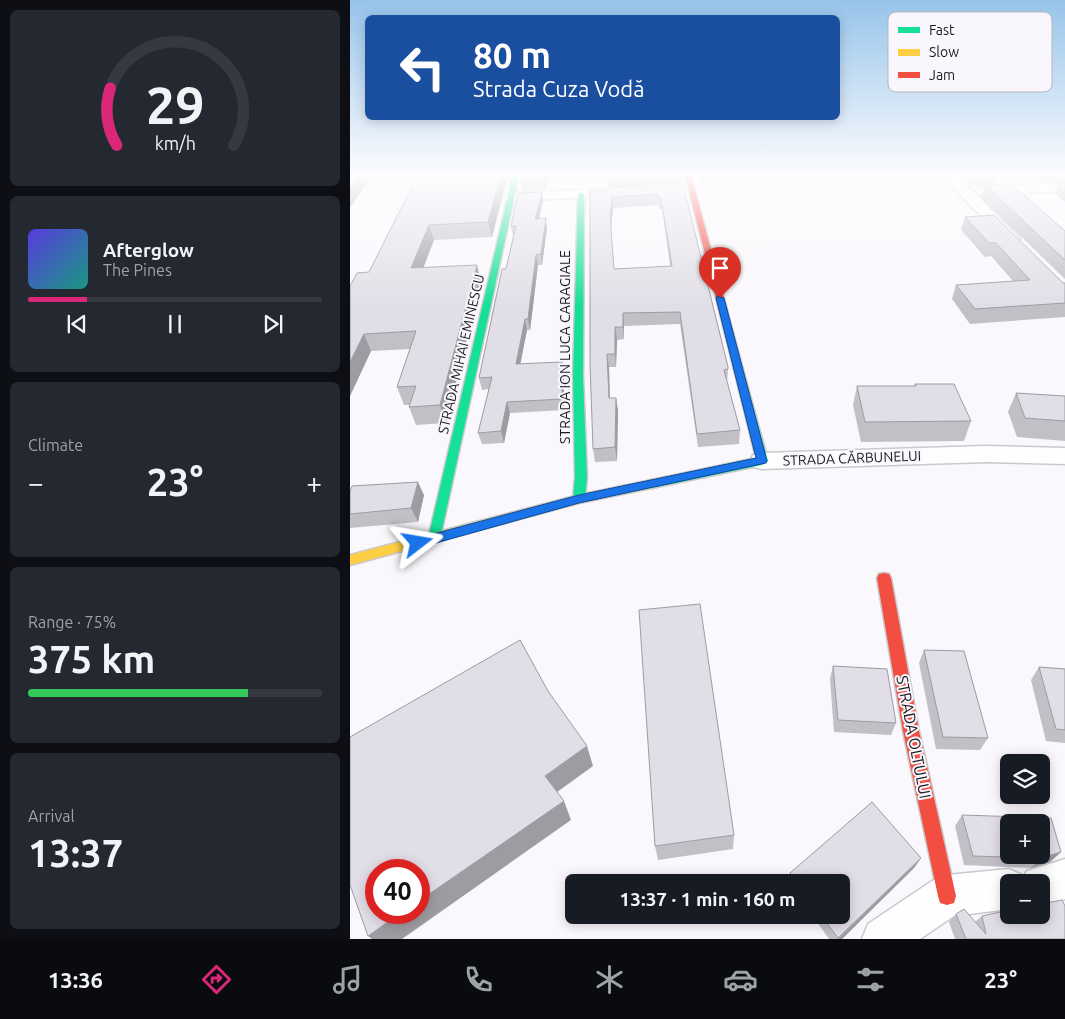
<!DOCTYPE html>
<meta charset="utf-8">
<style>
:root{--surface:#171b24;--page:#242831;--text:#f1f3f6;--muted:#9ea1a6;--line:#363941;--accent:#db2777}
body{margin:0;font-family:Ubuntu,sans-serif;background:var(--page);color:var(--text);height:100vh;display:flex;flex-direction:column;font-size:19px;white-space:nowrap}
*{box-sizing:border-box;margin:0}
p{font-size:16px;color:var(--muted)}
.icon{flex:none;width:28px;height:28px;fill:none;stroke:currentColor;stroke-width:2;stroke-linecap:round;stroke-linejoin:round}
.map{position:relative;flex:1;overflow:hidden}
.side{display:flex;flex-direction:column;gap:10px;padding:10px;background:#0d0f14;width:350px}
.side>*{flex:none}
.banner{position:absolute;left:15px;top:15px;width:475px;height:105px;border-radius:8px;box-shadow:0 2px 12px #0003;background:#1a4fa0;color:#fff;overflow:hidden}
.buttons{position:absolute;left:650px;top:754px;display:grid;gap:10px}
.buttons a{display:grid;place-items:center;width:50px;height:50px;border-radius:8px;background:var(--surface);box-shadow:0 2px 12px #0003;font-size:25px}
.speed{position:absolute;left:15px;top:859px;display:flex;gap:10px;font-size:25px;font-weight:700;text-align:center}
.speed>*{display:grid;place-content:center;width:65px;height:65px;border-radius:50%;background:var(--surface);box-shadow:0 2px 12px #0003;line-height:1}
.speed .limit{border:8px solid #d22;background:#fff;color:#111}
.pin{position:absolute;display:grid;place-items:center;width:42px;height:42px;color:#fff;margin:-51px -21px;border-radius:50% 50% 50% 0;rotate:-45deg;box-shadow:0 0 5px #0007}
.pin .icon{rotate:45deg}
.me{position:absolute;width:55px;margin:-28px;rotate:76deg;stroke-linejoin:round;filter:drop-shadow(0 0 4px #0008)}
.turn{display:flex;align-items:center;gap:18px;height:105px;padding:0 25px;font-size:22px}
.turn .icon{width:65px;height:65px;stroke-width:2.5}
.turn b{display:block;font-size:35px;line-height:42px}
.big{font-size:38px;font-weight:700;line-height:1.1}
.side .tile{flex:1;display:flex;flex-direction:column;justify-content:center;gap:8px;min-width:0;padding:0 18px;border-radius:8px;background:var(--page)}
.side .dial{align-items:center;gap:0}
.dial svg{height:130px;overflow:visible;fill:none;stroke:var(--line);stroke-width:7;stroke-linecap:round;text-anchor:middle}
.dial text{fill:var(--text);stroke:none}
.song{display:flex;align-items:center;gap:15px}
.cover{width:60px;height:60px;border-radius:8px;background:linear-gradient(135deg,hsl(250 70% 55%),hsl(170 70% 35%))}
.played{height:5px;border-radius:2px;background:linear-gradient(90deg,var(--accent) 20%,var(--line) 20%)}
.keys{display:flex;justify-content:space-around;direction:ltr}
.heat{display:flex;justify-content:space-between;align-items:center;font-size:28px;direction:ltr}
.charge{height:8px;border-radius:4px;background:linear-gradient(90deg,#34c759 75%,var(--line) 0)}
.trip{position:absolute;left:215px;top:874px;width:285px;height:50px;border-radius:8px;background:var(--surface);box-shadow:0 2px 12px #0003;font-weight:700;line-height:50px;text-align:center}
.tab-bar{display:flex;height:80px;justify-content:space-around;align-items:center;background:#090b0e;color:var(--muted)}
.tab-bar .icon{width:35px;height:35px}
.tab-bar .selected{color:var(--accent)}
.tab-bar b{font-size:22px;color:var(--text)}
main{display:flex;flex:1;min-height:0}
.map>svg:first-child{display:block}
</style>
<main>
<section class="side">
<div class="tile dial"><svg viewBox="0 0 100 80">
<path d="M14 69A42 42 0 1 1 86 69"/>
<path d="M14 69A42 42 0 0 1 10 34" stroke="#db2777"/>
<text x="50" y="56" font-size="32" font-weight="700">29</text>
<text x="50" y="72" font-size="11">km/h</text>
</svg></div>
<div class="tile">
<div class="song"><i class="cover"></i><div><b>Afterglow</b><p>The Pines</p></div></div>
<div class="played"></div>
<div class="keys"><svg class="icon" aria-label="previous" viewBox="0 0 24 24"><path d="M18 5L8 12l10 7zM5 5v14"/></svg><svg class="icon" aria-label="pause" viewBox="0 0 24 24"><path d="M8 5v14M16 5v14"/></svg><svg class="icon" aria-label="next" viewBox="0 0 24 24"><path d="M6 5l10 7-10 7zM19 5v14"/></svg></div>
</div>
<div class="tile"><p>Climate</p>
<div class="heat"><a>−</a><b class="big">23°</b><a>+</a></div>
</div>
<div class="tile"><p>Range · 75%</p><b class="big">375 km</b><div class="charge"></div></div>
<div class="tile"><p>Arrival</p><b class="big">13:37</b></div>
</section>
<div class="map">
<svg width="715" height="939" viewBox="0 0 715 939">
<rect width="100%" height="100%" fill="#faf8fc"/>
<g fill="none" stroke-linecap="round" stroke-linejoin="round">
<g stroke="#cac9cb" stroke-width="3">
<path id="street" d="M 591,175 L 606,175 L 668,236 L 670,239 L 668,242 L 656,242 Z
M 715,183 L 715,191 L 633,195 L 628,194 L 626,191 L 628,188 L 633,187 Z
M 257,189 L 262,190 L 264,193 L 262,196 L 161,201 L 156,200 L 154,197 L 156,194 L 161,193 Z
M 636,446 L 715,448 L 715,464 L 636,462 L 412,469 L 403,467 L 400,461 L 403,455 L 412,453 Z
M 715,859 L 715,899 L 691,905 L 691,882 L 659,882 L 659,909 L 604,916 L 570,939 L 512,939 L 518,924 L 582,881 L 597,875 L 659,869 L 674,876 L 677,871 Z"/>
</g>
<g stroke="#cac9cb" stroke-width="3">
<path id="fast" d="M 163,175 L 169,175 L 90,539 L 88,542 L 80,542 L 78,539 Z
M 231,192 L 234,194 L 233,377 L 237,477 L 235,499 L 233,502 L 225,502 L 223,499 L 225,477 L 223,377 L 228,194 Z
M 379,330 L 383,333 L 418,461 L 412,465 L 302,488 L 298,487 L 296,484 L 298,481 L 302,480 L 406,458 L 375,333 Z"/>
</g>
<g stroke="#cac9cb" stroke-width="3">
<path id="slow" d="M 302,480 L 306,481 L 308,484 L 306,487 L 229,503 L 0,565 L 0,555 L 229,495 Z"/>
</g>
<g stroke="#cac9cb" stroke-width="3">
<path id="jam" d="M 335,175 L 341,175 L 383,333 L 382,335 L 379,336 L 375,333 Z
M 534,573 L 539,574 L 541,578 L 569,731 L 606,896 L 604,903 L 597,905 L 590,903 L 588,896 L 553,731 L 527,578 L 529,574 Z"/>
</g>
<use href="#street" fill="#fefeff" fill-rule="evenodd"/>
<use href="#fast" fill="#16e098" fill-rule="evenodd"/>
<use href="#slow" fill="#ffcf43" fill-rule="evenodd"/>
<use href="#jam" fill="#f24e42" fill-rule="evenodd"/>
</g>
<path fill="#c2bfc7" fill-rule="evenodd" d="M 68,175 L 158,175 L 142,237 L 84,240 L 73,268 L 131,281 L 96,423 L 66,425 L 59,407 L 60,405 L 54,405 L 47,387 L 60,349 L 21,351 L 0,396 L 0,286 L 19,272 Z
M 199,175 L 196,190 L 173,191 L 170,176 Z
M 257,175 L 331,175 L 331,184 L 258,187 Z
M 348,175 L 379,175 L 379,182 L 350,183 Z
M 609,175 L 646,175 L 647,176 L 645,185 L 715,231 L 715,279 L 631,198 L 635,185 L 620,186 Z
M 681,175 L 715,175 L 715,182 L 690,182 Z
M 715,183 L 715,202 L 704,193 L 708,184 Z
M 333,184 L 378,369 L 377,382 L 390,430 L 389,444 L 348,447 L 330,324 L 274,326 L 274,339 L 267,340 L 266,367 L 259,367 L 260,398 L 266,398 L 268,411 L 267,461 L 245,462 L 243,449 L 258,190 ZM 308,205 L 309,209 L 312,209 L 320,266 L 264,269 L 261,227 L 263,208 Z
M 192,192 L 193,201 L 189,219 L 197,228 L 192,265 L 188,265 L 180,330 L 177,330 L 170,364 L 214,373 L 214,410 L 160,413 L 154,443 L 132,444 L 128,433 L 139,389 L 132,390 L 129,378 L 156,269 L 163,236 L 161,226 Z
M 615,217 L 713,283 L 715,283 L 715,317 L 620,324 L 602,299 L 606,285 L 663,281 L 641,256 L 635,257 L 611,230 Z
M 565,384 L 621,421 L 614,441 L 511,442 L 503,405 L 507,386 L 564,386 Z
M 666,393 L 715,396 L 715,441 L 667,437 L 658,412 Z
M 0,492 L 74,495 L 68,522 L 0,528 Z
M 574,650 L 638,738 L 630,750 L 586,749 L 569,663 Z
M 483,666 L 546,723 L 541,735 L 484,732 L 480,679 Z
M 689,667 L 715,669 L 715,743 L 696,741 L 681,680 Z
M 612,815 L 711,852 L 700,862 L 681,868 L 614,865 L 605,826 Z
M 384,835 L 383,849 L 308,860 L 305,846 Z
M 571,858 L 564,868 L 492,939 L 479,939 L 462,915 L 491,915 L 491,882 L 437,882 L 440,873 Z
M 606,914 L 625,922 L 632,916 L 715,939 L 605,939 L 599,922 Z"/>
<path fill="#9e9ba2" d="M 10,175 L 22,175 L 0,208 L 0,189 Z
M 151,175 L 158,175 L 142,237 L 138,222 Z
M 193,175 L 199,175 L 196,190 Z
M 192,192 L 193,201 L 187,229 L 185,219 Z
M 262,197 L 263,208 L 261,227 L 260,216 Z
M 196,218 L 197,228 L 192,265 L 191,254 Z
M 79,225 L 84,240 L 67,284 L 61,268 Z
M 186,255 L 188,265 L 180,330 L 178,319 Z
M 127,265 L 131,281 L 96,423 L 90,405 Z
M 273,313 L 274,326 L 274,339 L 273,327 Z
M 175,319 L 177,330 L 168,376 L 166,364 Z
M 265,327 L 267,340 L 266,367 L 265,354 Z
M 14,334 L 21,351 L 0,396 L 0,362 Z
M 257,354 L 259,367 L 260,412 L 259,398 Z
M 212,362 L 214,373 L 214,410 L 212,399 Z
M 266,398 L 268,411 L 267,461 L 265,447 Z
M 157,402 L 160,413 L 154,443 L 151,431 Z
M 68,482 L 74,495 L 68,522 L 61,508 Z
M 237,746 L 243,766 L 203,795 L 195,776 Z
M 214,801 L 221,820 L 52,939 L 22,939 L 18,936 L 52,912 L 69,912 L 69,901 Z
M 711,852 L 700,862 L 681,868 L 691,858 Z
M 571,858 L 564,868 L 492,939 L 488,939 Z"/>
<path fill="#e1dee7" stroke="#9e9ba2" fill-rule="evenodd" d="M 0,175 L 10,175 L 0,189 Z
M 68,175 L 151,175 L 138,222 L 79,225 L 61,268 L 127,265 L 90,405 L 59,407 L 66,386 L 47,387 L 66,331 L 14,334 L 0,362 L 0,286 L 7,273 L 19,272 Z
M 257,175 L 299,175 L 257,176 Z
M 620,175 L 646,175 L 647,176 L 622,177 Z
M 715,183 L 715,190 L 708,184 Z
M 333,184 L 378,367 L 378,369 L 374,370 L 390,430 L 347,434 L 330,312 L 273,313 L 273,327 L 265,327 L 265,354 L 257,354 L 259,398 L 266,398 L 265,447 L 243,449 L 240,364 L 240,191 L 258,190 L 258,187 ZM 308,194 L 308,198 L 311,198 L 322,266 L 264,269 L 260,216 L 262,197 Z
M 661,184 L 715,231 L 715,260 L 635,185 Z
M 192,192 L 185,219 L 196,218 L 191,254 L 186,255 L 178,319 L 175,319 L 166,364 L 212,362 L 212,399 L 157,402 L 151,431 L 128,433 L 142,377 L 129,378 L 152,269 L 156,269 L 166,226 L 161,226 L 168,193 Z
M 644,215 L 713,283 L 715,283 L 715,303 L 625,309 L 606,285 L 680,280 L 646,243 L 639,243 L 615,217 Z
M 565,384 L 604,384 L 621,421 L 515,422 L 507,386 L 566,386 Z
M 666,393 L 715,396 L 715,421 L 675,418 Z
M 68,482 L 61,508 L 0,514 L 0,492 L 2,486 Z
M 350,604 L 384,835 L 305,846 L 289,610 Z
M 170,640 L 198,691 L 237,746 L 195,776 L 214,801 L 69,901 L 69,870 L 26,870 L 26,912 L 52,912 L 18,936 L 0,885 L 0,737 Z
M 574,650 L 614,651 L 638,738 L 593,737 Z
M 483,666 L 537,669 L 546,723 L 488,720 Z
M 689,667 L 715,669 L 715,730 L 706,729 Z
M 522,802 L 571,858 L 488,938 L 471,915 L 491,915 L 491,882 L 447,882 L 440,873 Z
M 612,815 L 701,818 L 711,852 L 691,858 L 623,856 ZM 659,822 L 691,822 L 691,855 L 659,855 Z
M 712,900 L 715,906 L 715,939 L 616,939 L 606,914 L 614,909 L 636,934 L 632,916 L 659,910 L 659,915 L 691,915 L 691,904 Z"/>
<linearGradient id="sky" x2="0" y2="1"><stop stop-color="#96c4ea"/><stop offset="0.57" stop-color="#fdfcfe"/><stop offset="1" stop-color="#fdfcfe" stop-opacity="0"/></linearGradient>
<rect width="715" height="306" fill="url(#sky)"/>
<path fill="#1a73e8" stroke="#114b97" d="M 367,296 L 374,298 L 417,461 L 416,463 L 229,503 L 68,548 L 63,547 L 61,543 L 63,540 L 68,538 L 229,495 L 406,458 L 366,298 Z"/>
<g text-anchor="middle" stroke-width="4" stroke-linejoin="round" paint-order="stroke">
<g font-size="14" fill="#1b1a1c" stroke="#f9f7fd">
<text transform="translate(215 347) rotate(-90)" y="5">STRADA ION LUCA CARAGIALE</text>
<text transform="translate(111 354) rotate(-77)" y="5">STRADA MIHAI EMINESCU</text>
<text transform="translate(502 458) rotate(-2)" y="5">STRADA CĂRBUNELUI</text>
</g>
<g font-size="16" fill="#1b1a1c" stroke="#f9f7fd">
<text transform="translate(564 737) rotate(79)" y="6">STRADA OLTULUI</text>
</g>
</g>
<rect x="538" y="12" width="164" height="80" rx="8" fill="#f9f7fd" stroke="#b6b5ba" stroke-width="1"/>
<rect x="548" y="27" width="22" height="6" fill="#16e098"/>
<rect x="548" y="49" width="22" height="7" fill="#ffcf43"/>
<rect x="548" y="72" width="22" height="6" fill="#f24e42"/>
<g font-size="14" fill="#1b1a1c">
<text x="579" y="35">Fast</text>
<text x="579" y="57">Slow</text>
<text x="579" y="80">Jam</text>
</g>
</svg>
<div class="buttons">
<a><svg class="icon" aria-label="layers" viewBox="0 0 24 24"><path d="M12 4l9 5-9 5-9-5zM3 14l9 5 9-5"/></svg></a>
<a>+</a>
<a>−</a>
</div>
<div class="speed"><div class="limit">40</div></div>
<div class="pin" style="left:370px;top:298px;background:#d93025"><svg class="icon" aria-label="arrive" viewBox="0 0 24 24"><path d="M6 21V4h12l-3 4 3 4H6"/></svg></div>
<svg class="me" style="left:68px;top:543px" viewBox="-20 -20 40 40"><path d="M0-17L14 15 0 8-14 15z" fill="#1a73e8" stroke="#fff" stroke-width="4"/></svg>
<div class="trip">13:37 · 1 min · 160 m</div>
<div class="banner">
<div class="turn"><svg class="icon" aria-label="left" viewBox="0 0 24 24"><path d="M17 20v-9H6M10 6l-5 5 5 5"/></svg><div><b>80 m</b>Strada Cuza Vodă</div></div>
</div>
</div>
</main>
<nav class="tab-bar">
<b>13:36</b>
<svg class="icon selected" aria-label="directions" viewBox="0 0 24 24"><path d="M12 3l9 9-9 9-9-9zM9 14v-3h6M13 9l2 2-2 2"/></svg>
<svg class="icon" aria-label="music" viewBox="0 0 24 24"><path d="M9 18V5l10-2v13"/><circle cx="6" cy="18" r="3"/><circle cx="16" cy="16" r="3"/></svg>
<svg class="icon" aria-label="phone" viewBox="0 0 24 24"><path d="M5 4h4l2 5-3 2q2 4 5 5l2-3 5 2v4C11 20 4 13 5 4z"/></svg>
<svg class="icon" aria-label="climate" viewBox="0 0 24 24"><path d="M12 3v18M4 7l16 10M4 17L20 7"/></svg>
<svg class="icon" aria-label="car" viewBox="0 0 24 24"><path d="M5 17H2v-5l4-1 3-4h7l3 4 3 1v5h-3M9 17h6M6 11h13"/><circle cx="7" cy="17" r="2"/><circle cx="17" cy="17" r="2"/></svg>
<svg class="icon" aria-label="filters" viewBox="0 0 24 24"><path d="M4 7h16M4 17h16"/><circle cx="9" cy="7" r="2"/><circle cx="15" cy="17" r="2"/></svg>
<b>23°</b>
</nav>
